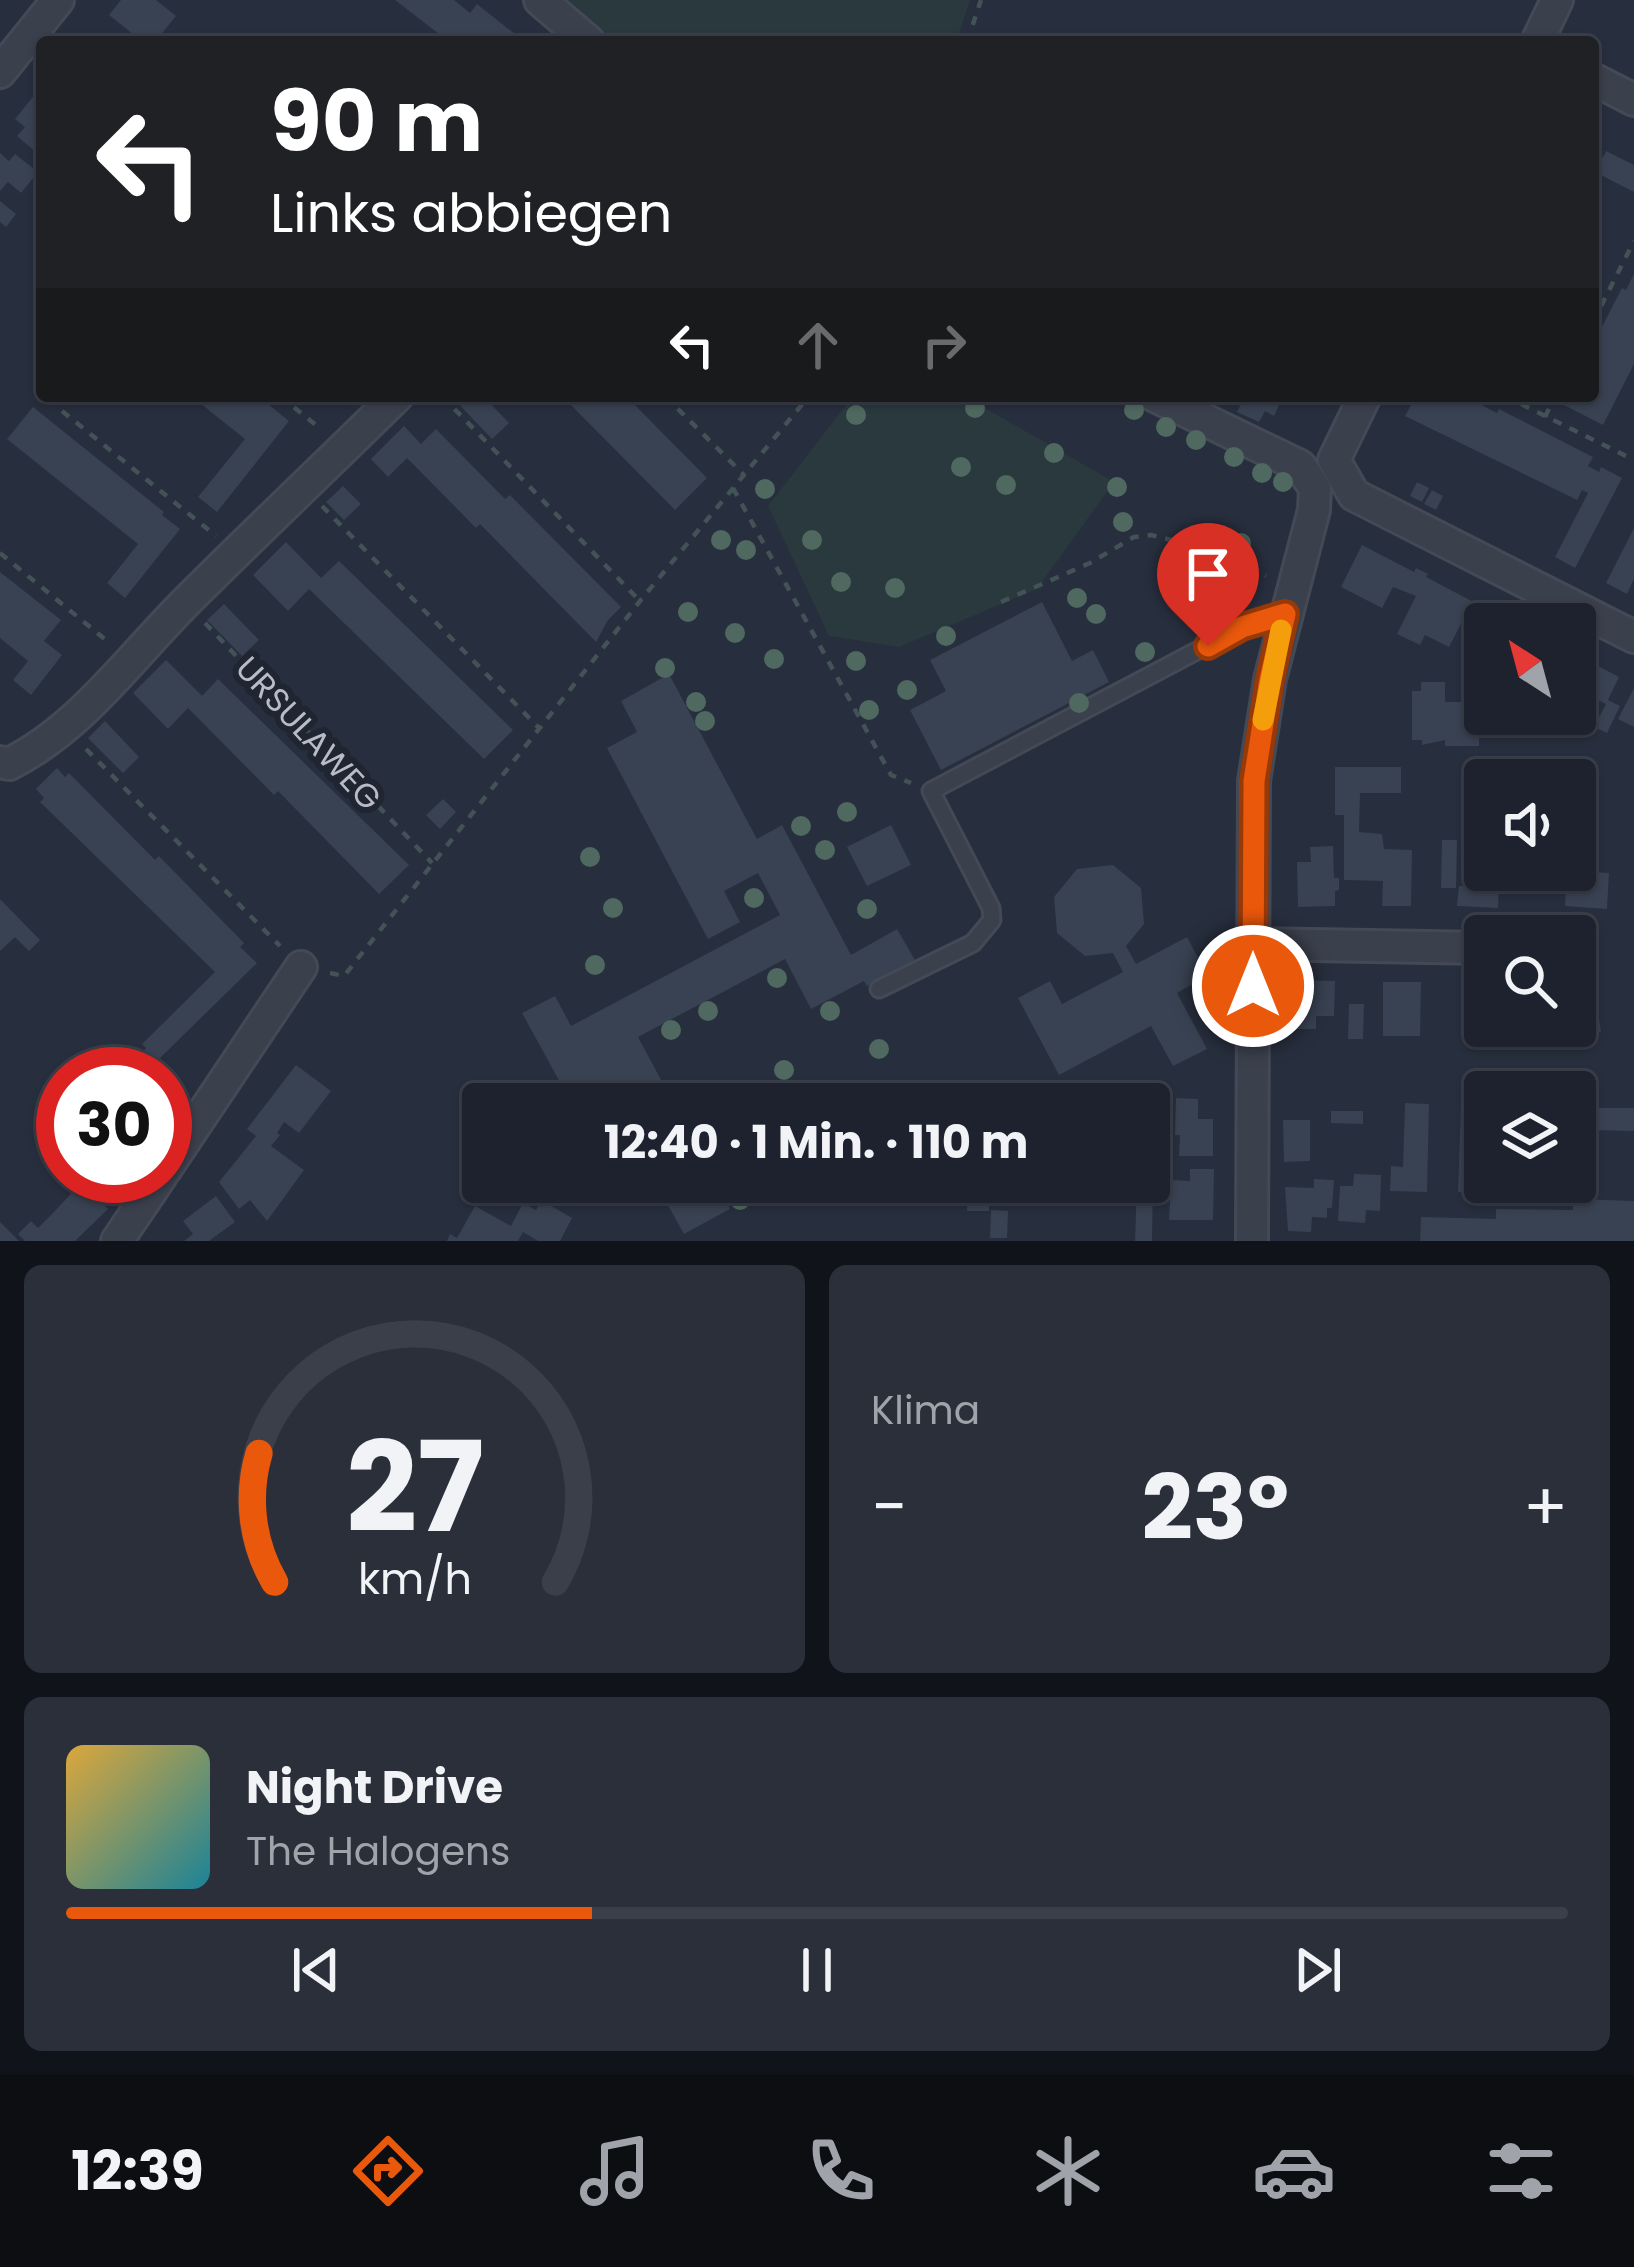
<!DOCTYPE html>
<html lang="de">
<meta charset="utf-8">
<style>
:root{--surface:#1d222e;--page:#2a2f3a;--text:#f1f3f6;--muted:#a0a4aa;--line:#3b3f4a;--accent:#ea580c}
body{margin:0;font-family:Poppins,sans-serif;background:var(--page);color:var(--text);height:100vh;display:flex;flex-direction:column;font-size:45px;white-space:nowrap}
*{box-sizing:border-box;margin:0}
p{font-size:39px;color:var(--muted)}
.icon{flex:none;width:66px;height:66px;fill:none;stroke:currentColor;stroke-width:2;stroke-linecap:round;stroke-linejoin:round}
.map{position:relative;height:1241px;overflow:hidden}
.side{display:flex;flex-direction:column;gap:24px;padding:24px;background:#101319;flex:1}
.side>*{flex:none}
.hud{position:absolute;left:36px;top:36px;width:1563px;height:366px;border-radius:12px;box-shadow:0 3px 9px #0004,0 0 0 3px var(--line);background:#202124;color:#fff;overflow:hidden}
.needle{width:78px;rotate:324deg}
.buttons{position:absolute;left:1464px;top:603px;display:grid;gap:24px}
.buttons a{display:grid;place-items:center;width:132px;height:132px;border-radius:12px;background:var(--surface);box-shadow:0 3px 9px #0004,0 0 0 3px var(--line);font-size:60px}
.speed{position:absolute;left:36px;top:1047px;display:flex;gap:24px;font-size:60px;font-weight:700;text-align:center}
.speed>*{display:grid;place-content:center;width:156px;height:156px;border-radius:50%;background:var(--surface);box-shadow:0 3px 9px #0004,0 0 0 3px var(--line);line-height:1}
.speed .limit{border:18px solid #d22;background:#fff;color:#111}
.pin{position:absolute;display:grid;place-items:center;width:102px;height:102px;color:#fff;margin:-123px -51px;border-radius:50% 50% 50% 0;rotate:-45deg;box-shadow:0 0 12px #0007}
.pin .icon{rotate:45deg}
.me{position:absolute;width:132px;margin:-66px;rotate:0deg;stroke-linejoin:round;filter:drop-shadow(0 0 9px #0008)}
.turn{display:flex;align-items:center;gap:42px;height:252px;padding:0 36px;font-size:54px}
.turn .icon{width:156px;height:156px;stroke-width:2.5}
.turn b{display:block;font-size:84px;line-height:102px}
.lanes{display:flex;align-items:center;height:114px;padding:0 36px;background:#0003;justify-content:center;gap:60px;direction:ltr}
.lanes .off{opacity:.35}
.big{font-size:90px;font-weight:700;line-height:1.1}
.side .tile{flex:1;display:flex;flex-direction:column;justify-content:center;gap:18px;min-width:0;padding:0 42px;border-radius:18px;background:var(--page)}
.side .dial{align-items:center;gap:0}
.dial svg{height:312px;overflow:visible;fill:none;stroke:var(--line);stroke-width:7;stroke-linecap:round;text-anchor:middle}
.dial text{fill:var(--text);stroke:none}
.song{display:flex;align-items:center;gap:36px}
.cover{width:144px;height:144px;border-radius:18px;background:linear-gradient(135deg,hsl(40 70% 55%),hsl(190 70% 35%))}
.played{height:12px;border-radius:6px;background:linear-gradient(90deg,var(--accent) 35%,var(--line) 35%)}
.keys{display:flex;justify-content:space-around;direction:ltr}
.heat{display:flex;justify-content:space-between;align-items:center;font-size:66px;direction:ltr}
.side .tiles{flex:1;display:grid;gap:24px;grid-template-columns:1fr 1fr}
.tile:last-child{grid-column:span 2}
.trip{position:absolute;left:462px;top:1083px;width:708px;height:120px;border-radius:12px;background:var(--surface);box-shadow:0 3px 9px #0004,0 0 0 3px var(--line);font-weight:700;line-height:120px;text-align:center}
.menu{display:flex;height:192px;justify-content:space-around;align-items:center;background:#0c0e12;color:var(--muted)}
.menu .icon{width:84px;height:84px}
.menu .selected{color:var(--accent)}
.menu b{font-size:54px;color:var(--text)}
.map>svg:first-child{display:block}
</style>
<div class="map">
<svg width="1634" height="1241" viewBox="0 0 1634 1241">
<rect width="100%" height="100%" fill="#272e3d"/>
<path fill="#29393e" d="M 559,0 L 970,0 L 956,42 L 608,42 Z
M 853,396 L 964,396 L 1114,482 L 1037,589 L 899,647 L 829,636 L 768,506 Z"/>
<path fill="#394252" d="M 121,0 L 156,0 L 176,16 L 155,42 L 143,42 L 109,15 Z
M 395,0 L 454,0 L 470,13 L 477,4 L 525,42 L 448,41 Z
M 36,93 L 42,98 L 42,157 L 17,136 L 25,127 L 15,119 Z
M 1593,151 L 1603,157 L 1606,151 L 1634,165 L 1634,192 L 1593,171 Z
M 0,153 L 9,161 L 15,154 L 38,172 L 21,193 L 8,182 L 0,191 Z
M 0,201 L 16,214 L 6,227 L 0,222 Z
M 1634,274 L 1634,364 L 1603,425 L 1562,404 L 1566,396 L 1593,396 L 1593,344 L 1622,288 L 1626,290 Z
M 191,396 L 258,396 L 289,421 L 217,512 L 198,497 L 245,439 Z
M 451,396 L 483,396 L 509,423 L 492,439 Z
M 562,396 L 626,396 L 707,478 L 675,510 Z
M 1234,396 L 1283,396 L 1274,416 L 1265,411 L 1259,422 L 1237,412 L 1243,400 Z
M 1416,396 L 1464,396 L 1497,413 L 1499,409 L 1593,457 L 1588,466 L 1599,472 L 1601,467 L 1622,478 L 1575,568 L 1555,557 L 1588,493 L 1582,490 L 1577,500 L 1405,416 Z
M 33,407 L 164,512 L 162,515 L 180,529 L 125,598 L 107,583 L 138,544 L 7,439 Z
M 404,426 L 421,444 L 436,429 L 505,499 L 510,495 L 621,607 L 608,620 L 596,642 L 480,524 L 476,528 L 407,458 L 388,477 L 371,459 Z
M 1417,482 L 1429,488 L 1422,502 L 1410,496 Z
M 343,486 L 361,504 L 344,520 L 326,502 Z
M 1432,490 L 1443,496 L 1436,510 L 1424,504 Z
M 1634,528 L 1634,579 L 1627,594 L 1606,583 Z
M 286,542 L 321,578 L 339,561 L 513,730 L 484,759 L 309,589 L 288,611 L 253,575 Z
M 1362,545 L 1414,572 L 1416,568 L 1428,574 L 1426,577 L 1483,607 L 1480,612 L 1492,619 L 1498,607 L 1532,624 L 1485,624 L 1485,657 L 1463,646 L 1472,627 L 1462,622 L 1449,647 L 1425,635 L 1420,645 L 1397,634 L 1416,596 L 1393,587 L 1382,608 L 1341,587 Z
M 0,572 L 61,620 L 44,641 L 62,655 L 31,695 L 13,680 L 28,661 L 0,638 Z
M 1042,602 L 1072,661 L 1093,650 L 1109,682 L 941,770 L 910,710 L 946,691 L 930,660 Z
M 224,604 L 259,640 L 242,656 L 207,620 Z
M 1575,654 L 1619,677 L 1608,700 L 1620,706 L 1607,733 L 1594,727 L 1606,704 L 1596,699 L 1581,724 L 1563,714 L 1575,714 Z
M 166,660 L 202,696 L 218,679 L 409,865 L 379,894 L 278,791 L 274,795 L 188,708 L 168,729 L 133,693 Z
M 669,674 L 757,839 L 782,825 L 851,955 L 897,929 L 915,960 L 867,986 L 864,981 L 811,1009 L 785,959 L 638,1037 L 674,1104 L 572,1104 L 522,1013 L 555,996 L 571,1026 L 780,915 L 758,873 L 724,891 L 740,922 L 708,939 L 607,748 L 637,732 L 621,701 Z
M 1421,682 L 1445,682 L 1445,702 L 1479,702 L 1479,715 L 1513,714 L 1513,728 L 1479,728 L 1479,746 L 1445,746 L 1445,740 L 1422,745 L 1422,740 L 1412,740 L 1412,691 L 1421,691 Z
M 1634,688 L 1634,727 L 1618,719 Z
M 105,721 L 139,757 L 123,773 L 88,738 Z
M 1335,767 L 1401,767 L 1401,793 L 1360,793 L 1359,832 L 1382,834 L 1384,849 L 1412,850 L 1411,906 L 1382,906 L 1383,881 L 1344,880 L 1344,815 L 1335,815 Z
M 57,768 L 65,777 L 69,773 L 155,860 L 159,856 L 244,943 L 240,947 L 257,963 L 158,1060 L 172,1074 L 165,1080 L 165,1074 L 105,1074 L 123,1056 L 131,1064 L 146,1048 L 142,1044 L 215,972 L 40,802 L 44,798 L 36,789 Z
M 443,799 L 456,812 L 440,829 L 426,815 Z
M 891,825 L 911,865 L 867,886 L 847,847 Z
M 1442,840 L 1457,840 L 1456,888 L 1441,888 Z
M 1333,846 L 1334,878 L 1339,878 L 1339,890 L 1335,891 L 1335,906 L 1298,907 L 1297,862 L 1311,862 L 1310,847 Z
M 1113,865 L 1141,888 L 1144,924 L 1126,946 L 1136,964 L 1187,937 L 1204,969 L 1207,976 L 1177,993 L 1207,1049 L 1173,1066 L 1151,1026 L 1059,1075 L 1018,998 L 1050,981 L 1062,1004 L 1123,972 L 1113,953 L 1085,956 L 1057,933 L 1054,897 L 1077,869 Z
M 1468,869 L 1509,870 L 1508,885 L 1499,884 L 1498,908 L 1457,906 L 1459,886 L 1467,886 Z
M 1541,870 L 1609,873 L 1607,909 L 1565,906 L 1566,885 L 1553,885 L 1552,893 L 1540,892 Z
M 0,899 L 40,940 L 29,951 L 15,937 L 0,951 Z
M 1293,980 L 1335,981 L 1334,1016 L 1316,1016 L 1316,1029 L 1292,1029 Z
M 1464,981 L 1485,981 L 1485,1026 L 1501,1026 L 1501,1033 L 1466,1034 Z
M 1383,982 L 1421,982 L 1420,1036 L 1383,1036 Z
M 1595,995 L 1601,1032 L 1561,1037 L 1559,1026 L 1575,1026 L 1578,998 Z
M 1349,1004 L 1364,1004 L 1363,1039 L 1348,1039 Z
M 1509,1026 L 1542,1026 L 1541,1046 L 1527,1046 L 1527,1040 L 1512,1037 Z
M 296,1065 L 331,1091 L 299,1133 L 284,1122 L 277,1133 L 280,1135 L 271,1146 L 304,1170 L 267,1221 L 250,1200 L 239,1209 L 219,1182 L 256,1136 L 247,1129 Z
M 1176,1098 L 1198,1099 L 1198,1119 L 1213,1119 L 1213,1156 L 1179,1156 L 1180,1135 L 1175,1135 Z
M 1405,1103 L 1429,1104 L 1427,1192 L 1390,1191 L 1391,1166 L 1403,1167 Z
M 1461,1105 L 1484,1105 L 1482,1193 L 1458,1192 Z
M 1593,1108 L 1634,1108 L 1634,1131 L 1593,1130 Z
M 1331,1111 L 1363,1111 L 1363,1124 L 1331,1123 Z
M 1283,1120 L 1310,1120 L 1310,1161 L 1284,1162 Z
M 1190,1169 L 1214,1169 L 1213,1220 L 1169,1220 L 1171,1180 L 1190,1181 Z
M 1354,1174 L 1381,1175 L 1380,1211 L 1366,1210 L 1365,1223 L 1338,1221 L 1340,1186 L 1353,1186 Z
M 76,1176 L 93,1176 L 84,1185 L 108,1209 L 75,1241 L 25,1241 L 18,1234 L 31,1221 L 38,1228 L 53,1213 L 82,1182 Z
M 1149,1176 L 1153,1176 L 1152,1241 L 1135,1241 L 1137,1182 L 1149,1182 Z
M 1314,1179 L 1334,1180 L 1332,1208 L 1327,1208 L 1327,1218 L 1312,1217 L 1311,1232 L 1288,1231 L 1285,1187 L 1314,1188 Z
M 614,1182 L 716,1182 L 730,1209 L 684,1234 L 656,1184 L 624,1201 Z
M 968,1182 L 990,1182 L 989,1211 L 967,1211 Z
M 216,1196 L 235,1222 L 209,1241 L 184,1241 L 193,1234 L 183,1221 Z
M 1573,1199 L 1634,1201 L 1634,1241 L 1420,1241 L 1421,1217 L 1496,1219 L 1496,1209 L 1573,1210 Z
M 541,1200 L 572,1218 L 560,1241 L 538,1241 L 523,1232 L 518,1241 L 447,1241 L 450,1234 L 457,1238 L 475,1206 L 511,1226 L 523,1203 L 536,1210 Z
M 991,1210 L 1008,1211 L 1007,1238 L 990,1238 Z
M 0,1222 L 19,1241 L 0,1241 Z"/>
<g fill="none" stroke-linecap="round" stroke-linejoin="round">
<g stroke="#444956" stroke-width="21">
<path id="service" d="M 879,989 L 973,943 L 992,920 L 991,908 L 931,791 L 1242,627 L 1285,614"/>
</g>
<g stroke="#444956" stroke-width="36">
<path id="minor" d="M 540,0 L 589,42
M 1537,42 L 1557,0
M 0,72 L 58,0
M 1593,79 L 1634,100
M 1155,396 L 1300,466 L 1315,488 L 1314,510 L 1270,679 L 1254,781 L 1252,1241
M 1365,396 L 1334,460 L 1354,495 L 1634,637
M 0,762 L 9,764 C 80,729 130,658 185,603 C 255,533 327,465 397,396
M 1253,944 L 1485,948
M 165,1170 L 301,967
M 117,1241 L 161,1176"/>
</g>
<path stroke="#425256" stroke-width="4.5" stroke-dasharray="9 9" stroke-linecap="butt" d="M 967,42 L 981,0
M 1593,322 L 1634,241
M 280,396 L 322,430
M 442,396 L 638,599
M 665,396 L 744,475
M 1505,396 L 1634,460
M 62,411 L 216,536
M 1545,417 L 1555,396
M 733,488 L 891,775 L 911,783
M 322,506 L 540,729
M 0,553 L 107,641
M 1001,602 L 1090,563 L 1134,537 L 1151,535 L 1232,555 L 1266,576
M 205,623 L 432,863
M 86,749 L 280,946
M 330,973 L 344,976 L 640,601 L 809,396"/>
<use href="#service" stroke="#3b404d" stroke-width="15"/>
<use href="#minor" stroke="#3b404d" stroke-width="30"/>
</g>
<g fill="#4f6860">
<circle cx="975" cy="408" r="10"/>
<circle cx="1134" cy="410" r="10"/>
<circle cx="856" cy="415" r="10"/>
<circle cx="1166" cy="427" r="10"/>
<circle cx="1196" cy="440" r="10"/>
<circle cx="1054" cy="453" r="10"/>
<circle cx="1234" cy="457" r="10"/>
<circle cx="961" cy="467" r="10"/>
<circle cx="1262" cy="473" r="10"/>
<circle cx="1283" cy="482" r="10"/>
<circle cx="1006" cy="485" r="10"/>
<circle cx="1117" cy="487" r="10"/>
<circle cx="765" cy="489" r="10"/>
<circle cx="1123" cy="522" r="10"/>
<circle cx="721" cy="540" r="10"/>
<circle cx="812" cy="540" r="10"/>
<circle cx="1241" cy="543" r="10"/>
<circle cx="746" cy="550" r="10"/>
<circle cx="841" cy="582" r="10"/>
<circle cx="895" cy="588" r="10"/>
<circle cx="1077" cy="598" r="10"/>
<circle cx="688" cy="612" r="10"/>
<circle cx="1096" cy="614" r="10"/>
<circle cx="735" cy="633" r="10"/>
<circle cx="946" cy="636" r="10"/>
<circle cx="1145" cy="652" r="10"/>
<circle cx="774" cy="659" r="10"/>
<circle cx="856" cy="661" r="10"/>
<circle cx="665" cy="668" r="10"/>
<circle cx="907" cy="690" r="10"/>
<circle cx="696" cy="702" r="10"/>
<circle cx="1079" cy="703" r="10"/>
<circle cx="869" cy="710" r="10"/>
<circle cx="705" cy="721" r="10"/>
<circle cx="847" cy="812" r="10"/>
<circle cx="801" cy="826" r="10"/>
<circle cx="825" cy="850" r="10"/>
<circle cx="590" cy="857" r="10"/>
<circle cx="754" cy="898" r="10"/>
<circle cx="613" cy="908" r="10"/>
<circle cx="867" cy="909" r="10"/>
<circle cx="595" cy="965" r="10"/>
<circle cx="777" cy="978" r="10"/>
<circle cx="708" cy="1011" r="10"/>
<circle cx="830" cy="1011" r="10"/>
<circle cx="671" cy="1030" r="10"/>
<circle cx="879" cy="1049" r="10"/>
<circle cx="784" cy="1070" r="10"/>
<circle cx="740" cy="1200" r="10"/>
</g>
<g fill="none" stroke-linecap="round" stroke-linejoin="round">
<g stroke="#983908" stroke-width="30">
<path id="route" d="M 1208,646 L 1242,627 L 1285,614 L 1270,679 L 1254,781 L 1253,986"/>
</g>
<use href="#route" stroke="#ea580c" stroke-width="21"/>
<path stroke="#f59e0b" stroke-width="21" d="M 1263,720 L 1281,630"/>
</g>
<g text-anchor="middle" stroke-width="12" stroke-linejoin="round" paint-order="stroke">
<g font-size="33" fill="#b7bcc8" stroke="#202532">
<text transform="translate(309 733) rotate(47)" y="12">URSULAWEG</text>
</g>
</g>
</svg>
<div class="buttons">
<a><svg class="needle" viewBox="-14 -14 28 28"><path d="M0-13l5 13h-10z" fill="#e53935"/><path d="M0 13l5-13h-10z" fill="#a0a4aa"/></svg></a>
<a><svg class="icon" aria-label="sound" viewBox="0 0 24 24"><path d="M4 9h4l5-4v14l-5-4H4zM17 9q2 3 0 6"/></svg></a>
<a><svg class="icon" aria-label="search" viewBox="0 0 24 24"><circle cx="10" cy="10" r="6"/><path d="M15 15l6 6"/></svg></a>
<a><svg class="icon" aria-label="layers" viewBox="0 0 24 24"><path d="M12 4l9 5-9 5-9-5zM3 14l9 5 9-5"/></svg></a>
</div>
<div class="speed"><div class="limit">30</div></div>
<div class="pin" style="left:1208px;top:646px;background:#d93025"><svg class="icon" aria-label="arrive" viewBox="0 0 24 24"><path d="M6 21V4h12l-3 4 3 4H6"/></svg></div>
<svg class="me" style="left:1253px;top:986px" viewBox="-20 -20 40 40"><circle r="17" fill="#ea580c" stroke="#fff" stroke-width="3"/><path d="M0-11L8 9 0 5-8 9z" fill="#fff"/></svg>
<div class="trip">12:40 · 1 Min. · 110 m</div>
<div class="hud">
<div class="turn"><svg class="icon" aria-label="left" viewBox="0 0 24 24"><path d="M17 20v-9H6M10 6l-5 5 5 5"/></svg><div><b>90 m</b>Links abbiegen</div></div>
<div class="lanes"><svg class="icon" aria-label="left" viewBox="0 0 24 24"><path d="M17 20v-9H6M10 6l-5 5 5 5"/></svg><svg class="icon off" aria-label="ahead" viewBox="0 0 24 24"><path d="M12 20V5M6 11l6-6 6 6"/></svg><svg class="icon off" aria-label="right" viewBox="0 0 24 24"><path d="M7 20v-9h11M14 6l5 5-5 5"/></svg></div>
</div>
</div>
<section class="side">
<div class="tiles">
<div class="tile dial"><svg viewBox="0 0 100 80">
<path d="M14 69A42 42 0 1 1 86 69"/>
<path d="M14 69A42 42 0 0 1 10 36" stroke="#ea580c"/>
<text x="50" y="56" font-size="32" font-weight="700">27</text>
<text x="50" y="72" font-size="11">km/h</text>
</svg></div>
<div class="tile"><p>Klima</p>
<div class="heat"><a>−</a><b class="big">23°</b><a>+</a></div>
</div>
<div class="tile">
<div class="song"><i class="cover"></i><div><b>Night Drive</b><p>The Halogens</p></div></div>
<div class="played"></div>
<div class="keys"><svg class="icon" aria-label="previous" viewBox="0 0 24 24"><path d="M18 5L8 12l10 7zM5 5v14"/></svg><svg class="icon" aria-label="pause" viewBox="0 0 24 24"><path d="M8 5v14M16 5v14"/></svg><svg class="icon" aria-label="next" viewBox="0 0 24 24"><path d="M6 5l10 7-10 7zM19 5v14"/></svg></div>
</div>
</div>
</section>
<nav class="menu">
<b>12:39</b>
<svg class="icon selected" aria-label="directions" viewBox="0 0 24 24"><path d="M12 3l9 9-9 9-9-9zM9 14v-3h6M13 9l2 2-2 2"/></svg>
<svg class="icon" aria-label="music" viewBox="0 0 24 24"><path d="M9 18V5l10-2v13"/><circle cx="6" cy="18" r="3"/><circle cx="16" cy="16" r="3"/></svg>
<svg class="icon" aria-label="phone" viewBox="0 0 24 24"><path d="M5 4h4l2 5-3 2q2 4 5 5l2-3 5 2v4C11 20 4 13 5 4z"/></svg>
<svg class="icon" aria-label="climate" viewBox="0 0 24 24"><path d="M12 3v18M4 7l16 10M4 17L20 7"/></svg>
<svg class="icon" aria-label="car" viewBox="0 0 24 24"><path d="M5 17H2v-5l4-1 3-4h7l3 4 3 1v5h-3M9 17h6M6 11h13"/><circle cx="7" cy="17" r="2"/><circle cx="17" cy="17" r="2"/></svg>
<svg class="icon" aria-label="filters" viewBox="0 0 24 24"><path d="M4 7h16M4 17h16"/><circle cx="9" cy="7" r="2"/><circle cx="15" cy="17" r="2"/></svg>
</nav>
